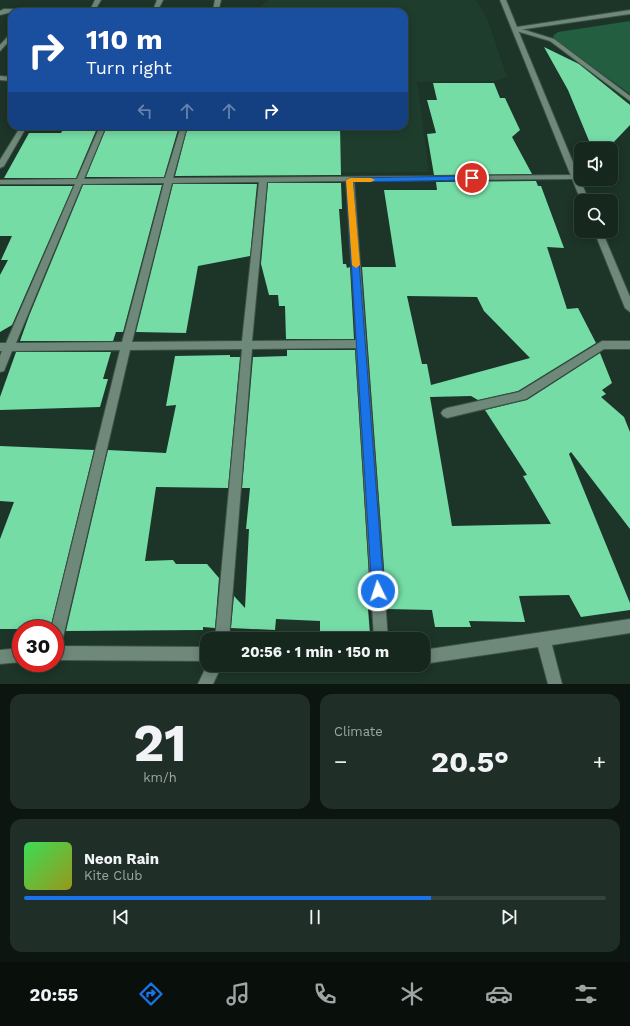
<!DOCTYPE html>
<meta charset="utf-8">
<style>
:root{--surface:#16271e;--page:#1f2f27;--text:#f1f3f6;--muted:#9ea5a4;--line:#35443c;--accent:#1a73e8}
body{margin:0;font-family:"Work Sans",sans-serif;background:var(--page);color:var(--text);height:100vh;display:flex;flex-direction:column;font-size:15px;white-space:nowrap}
*{box-sizing:border-box;margin:0}
p{font-size:13px;color:var(--muted)}
.icon{flex:none;width:22px;height:22px;fill:none;stroke:currentColor;stroke-width:2;stroke-linecap:round;stroke-linejoin:round}
.map{position:relative;height:684px;overflow:hidden}
.details{display:flex;flex-direction:column;gap:10px;padding:10px;background:#0c1510;flex:1}
.details>*{flex:none}
.hud{position:absolute;left:8px;top:8px;width:400px;height:122px;border-radius:12px;box-shadow:0 2px 10px #0003,0 0 0 1px var(--line);background:#1a4fa0;color:#fff;overflow:hidden}
.controls{position:absolute;left:574px;top:142px;display:grid;gap:8px}
.controls a{display:grid;place-items:center;width:44px;height:44px;border-radius:8px;background:var(--surface);box-shadow:0 2px 10px #0003,0 0 0 1px var(--line);font-size:20px}
.speed{position:absolute;left:12px;top:620px;display:flex;gap:8px;font-size:20px;font-weight:700;text-align:center}
.speed>*{display:grid;place-content:center;width:52px;height:52px;border-radius:50%;background:var(--surface);box-shadow:0 2px 10px #0003,0 0 0 1px var(--line);line-height:1}
.speed .limit{border:6px solid #d22;background:#fff;color:#111}
.pin{position:absolute;display:grid;place-items:center;width:34px;height:34px;color:#fff;margin:-17px;border:2px solid #fff;border-radius:50%;box-shadow:0 1px 4px #0007}
.me{position:absolute;width:44px;margin:-22px;rotate:356deg;stroke-linejoin:round;filter:drop-shadow(0 0 3px #0008)}
.turn{display:flex;align-items:center;gap:14px;height:84px;padding:0 12px;font-size:18px}
.turn .icon{width:52px;height:52px;stroke-width:2.5}
.turn b{display:block;font-size:28px;line-height:34px}
.lanes{display:flex;align-items:center;height:38px;padding:0 12px;background:#0003;justify-content:center;gap:20px;direction:ltr}
.lanes .off{opacity:.35}
.big{font-size:30px;font-weight:700;line-height:1.1}
.details .card{flex:1;display:flex;flex-direction:column;justify-content:center;gap:6px;min-width:0;padding:0 14px;border-radius:12px;background:var(--page)}
.details .dial{align-items:center;gap:0}
.dial b{font-size:52px;line-height:1}
.song{display:flex;align-items:center;gap:12px}
.cover{width:48px;height:48px;border-radius:6px;background:linear-gradient(135deg,hsl(130 70% 55%),hsl(60 70% 35%))}
.played{height:4px;border-radius:2px;background:linear-gradient(90deg,var(--accent) 70%,var(--line) 70%)}
.keys{display:flex;justify-content:space-around;direction:ltr}
.heat{display:flex;justify-content:space-between;align-items:center;font-size:22px;direction:ltr}
.details .tiles{flex:1;display:grid;gap:10px;grid-template-columns:1fr 1fr}
.card:last-child{grid-column:span 2}
.trip{position:absolute;left:200px;top:632px;width:230px;height:40px;border-radius:12px;background:var(--surface);box-shadow:0 2px 10px #0003,0 0 0 1px var(--line);font-weight:700;line-height:40px;text-align:center}
.dock{display:flex;height:64px;justify-content:space-around;align-items:center;background:#09100c;color:var(--muted)}
.dock .icon{width:28px;height:28px}
.dock .selected{color:var(--accent)}
.dock b{font-size:18px;color:var(--text)}
.map>svg:first-child{display:block}
</style>
<div class="map">
<svg width="630" height="684" viewBox="0 0 630 684">
<rect width="100%" height="100%" fill="#1d3428"/>
<path fill="#1e3d2d" d="M 269,0 L 476,0 L 488,20 L 507,77 L 495,81 L 417,82 L 429,172 L 280,173 L 286,126 L 404,126 L 404,12 L 261,12 L 261,6 Z"/>
<path fill="#235e41" d="M 630,21 L 630,94 L 553,38 L 554,35 L 558,32 Z"/>
<path fill="#75dca6" fill-rule="evenodd" d="M 544,47 L 579,64 L 630,105 L 630,125 L 610,146 L 592,148 L 568,90 Z
M 433,83 L 494,83 L 500,98 L 505,98 L 520,130 L 512,137 L 532,174 L 434,175 L 427,134 L 436,133 L 427,100 L 437,100 Z
M 65,126 L 98,126 L 76,178 L 4,178 L 29,133 L 61,133 Z
M 107,126 L 179,126 L 164,177 L 86,177 Z
M 188,126 L 340,126 L 341,175 L 175,176 Z
M 536,181 L 538,186 L 541,186 L 564,248 L 547,247 L 567,309 L 578,308 L 596,343 L 518,391 L 478,400 L 471,396 L 430,397 L 452,526 L 551,524 L 523,476 L 527,475 L 485,410 L 527,400 L 600,353 L 612,383 L 602,390 L 606,394 L 601,397 L 624,417 L 630,432 L 630,529 L 571,452 L 569,454 L 630,603 L 630,610 L 581,617 L 569,595 L 519,596 L 525,622 L 469,621 L 471,627 L 435,627 L 432,610 L 387,609 L 362,267 L 396,267 L 384,190 L 437,190 L 436,182 ZM 407,296 L 477,297 L 484,311 L 530,358 L 431,385 L 427,364 L 422,364 Z
M 268,183 L 341,183 L 342,209 L 339,209 L 343,264 L 346,264 L 347,268 L 350,267 L 354,339 L 286,339 L 285,306 L 279,306 L 278,295 L 269,295 L 261,264 Z
M 173,184 L 257,184 L 250,256 L 198,266 L 186,333 L 136,332 Z
M 83,185 L 162,185 L 123,332 L 116,332 L 113,341 L 20,341 L 29,316 Z
M 0,186 L 73,186 L 12,325 L 0,332 L 0,275 L 8,260 L 1,260 L 12,236 L 0,236 Z
M 287,350 L 355,350 L 371,609 L 368,609 L 370,634 L 320,633 L 320,621 L 276,619 L 275,630 L 231,628 L 234,596 L 245,608 L 249,529 L 246,529 L 250,488 L 242,488 L 253,357 L 287,356 Z
M 16,352 L 111,352 L 103,379 L 108,379 L 100,407 L 0,410 L 0,397 Z
M 230,355 L 230,357 L 240,357 L 228,488 L 156,487 L 145,561 L 173,560 L 176,564 L 207,564 L 219,578 L 215,628 L 203,627 L 203,630 L 66,631 L 108,450 L 166,453 L 176,405 L 166,406 L 175,356 Z
M 0,446 L 94,450 L 50,629 L 0,629 L 0,539 L 14,502 L 0,501 Z"/>
<g fill="none" stroke-linecap="round" stroke-linejoin="round">
<g stroke="#3d5146" stroke-width="2">
<path id="street" d="M 95,0 L 101,0 L 95,10 L 153,10 L 157,0 L 163,0 L 158,10 L 213,10 L 215,0 L 221,0 L 218,12 L 12,12 L 0,15 L 0,11 L 4,9 L 90,10 Z
M 515,27 L 554,39 L 630,96 L 630,101 L 550,41 L 513,30 L 512,29 Z
M 12,32 L 12,38 L 0,51 L 0,45 Z
M 0,76 L 12,77 L 12,81 L 0,80 Z
M 21,126 L 27,126 L 4,166 L 0,168 L 0,160 Z
M 100,126 L 106,126 L 84,179 L 165,178 L 181,126 L 187,126 L 173,178 L 576,175 L 580,177 L 576,179 L 354,181 L 388,639 L 374,639 L 356,348 L 252,349 L 229,639 L 215,639 L 242,349 L 130,350 L 61,646 L 207,647 L 207,661 L 55,660 L 55,629 L 51,629 L 120,350 L 12,351 L 4,371 L 0,372 L 0,356 L 2,351 L 0,351 L 0,343 L 6,343 L 75,184 L 0,184 L 0,180 L 77,179 ZM 346,181 L 356,340 L 252,341 L 267,182 ZM 259,182 L 242,341 L 132,342 L 172,183 ZM 164,183 L 122,342 L 16,343 L 82,184 Z
M 602,341 L 630,341 L 630,349 L 604,349 L 526,399 L 447,418 L 443,416 L 441,413 L 443,410 L 447,408 L 519,392 Z
M 630,619 L 630,633 L 552,645 L 562,684 L 548,684 L 538,647 L 423,664 L 423,650 Z
M 21,648 L 21,662 L 0,664 L 0,650 Z
M 207,665 L 222,665 L 213,684 L 198,684 Z"/>
</g>
<g stroke="#3d5146" stroke-width="2">
<path id="secondary" d="M 500,0 L 506,0 L 517,27 L 630,10 L 630,14 L 518,30 L 589,201 L 581,201 Z
M 594,231 L 602,231 L 630,297 L 630,312 L 625,308 Z"/>
</g>
<use href="#street" fill="#6e8879" fill-rule="evenodd"/>
<use href="#secondary" fill="#6e8879" fill-rule="evenodd"/>
</g>
<path fill="#1a73e8" stroke="#114b97" d="M 472,176 L 474,177 L 474,180 L 353,182 L 384,591 L 382,596 L 378,597 L 373,596 L 372,591 L 346,180 L 350,178 Z"/>
<path fill="#f59e0b" d="M 350,178 L 371,178 L 375,180 L 371,182 L 353,182 L 360,265 L 356,268 L 352,265 L 346,180 Z"/>
</svg>
<div class="controls">
<a><svg class="icon" aria-label="sound" viewBox="0 0 24 24"><path d="M4 9h4l5-4v14l-5-4H4zM17 9q2 3 0 6"/></svg></a>
<a><svg class="icon" aria-label="search" viewBox="0 0 24 24"><circle cx="10" cy="10" r="6"/><path d="M15 15l6 6"/></svg></a>
</div>
<div class="speed"><div class="limit">30</div></div>
<div class="pin" style="left:472px;top:178px;background:#d93025"><svg class="icon" aria-label="arrive" viewBox="0 0 24 24"><path d="M6 21V4h12l-3 4 3 4H6"/></svg></div>
<svg class="me" style="left:378px;top:591px" viewBox="-20 -20 40 40"><circle r="17" fill="#1a73e8" stroke="#fff" stroke-width="3"/><path d="M0-11L8 9 0 5-8 9z" fill="#fff"/></svg>
<div class="trip">20:56 · 1 min · 150 m</div>
<div class="hud">
<div class="turn"><svg class="icon" aria-label="right" viewBox="0 0 24 24"><path d="M7 20v-9h11M14 6l5 5-5 5"/></svg><div><b>110 m</b>Turn right</div></div>
<div class="lanes"><svg class="icon off" aria-label="left" viewBox="0 0 24 24"><path d="M17 20v-9H6M10 6l-5 5 5 5"/></svg><svg class="icon off" aria-label="ahead" viewBox="0 0 24 24"><path d="M12 20V5M6 11l6-6 6 6"/></svg><svg class="icon off" aria-label="ahead" viewBox="0 0 24 24"><path d="M12 20V5M6 11l6-6 6 6"/></svg><svg class="icon" aria-label="right" viewBox="0 0 24 24"><path d="M7 20v-9h11M14 6l5 5-5 5"/></svg></div>
</div>
</div>
<section class="details">
<div class="tiles">
<div class="card dial"><b>21</b><p>km/h</p></div>
<div class="card"><p>Climate</p>
<div class="heat"><a>−</a><b class="big">20.5°</b><a>+</a></div>
</div>
<div class="card">
<div class="song"><i class="cover"></i><div><b>Neon Rain</b><p>Kite Club</p></div></div>
<div class="played"></div>
<div class="keys"><svg class="icon" aria-label="previous" viewBox="0 0 24 24"><path d="M18 5L8 12l10 7zM5 5v14"/></svg><svg class="icon" aria-label="pause" viewBox="0 0 24 24"><path d="M8 5v14M16 5v14"/></svg><svg class="icon" aria-label="next" viewBox="0 0 24 24"><path d="M6 5l10 7-10 7zM19 5v14"/></svg></div>
</div>
</div>
</section>
<nav class="dock">
<b>20:55</b>
<svg class="icon selected" aria-label="directions" viewBox="0 0 24 24"><path d="M12 3l9 9-9 9-9-9zM9 14v-3h6M13 9l2 2-2 2"/></svg>
<svg class="icon" aria-label="music" viewBox="0 0 24 24"><path d="M9 18V5l10-2v13"/><circle cx="6" cy="18" r="3"/><circle cx="16" cy="16" r="3"/></svg>
<svg class="icon" aria-label="phone" viewBox="0 0 24 24"><path d="M5 4h4l2 5-3 2q2 4 5 5l2-3 5 2v4C11 20 4 13 5 4z"/></svg>
<svg class="icon" aria-label="climate" viewBox="0 0 24 24"><path d="M12 3v18M4 7l16 10M4 17L20 7"/></svg>
<svg class="icon" aria-label="car" viewBox="0 0 24 24"><path d="M5 17H2v-5l4-1 3-4h7l3 4 3 1v5h-3M9 17h6M6 11h13"/><circle cx="7" cy="17" r="2"/><circle cx="17" cy="17" r="2"/></svg>
<svg class="icon" aria-label="filters" viewBox="0 0 24 24"><path d="M4 7h16M4 17h16"/><circle cx="9" cy="7" r="2"/><circle cx="15" cy="17" r="2"/></svg>
</nav>
